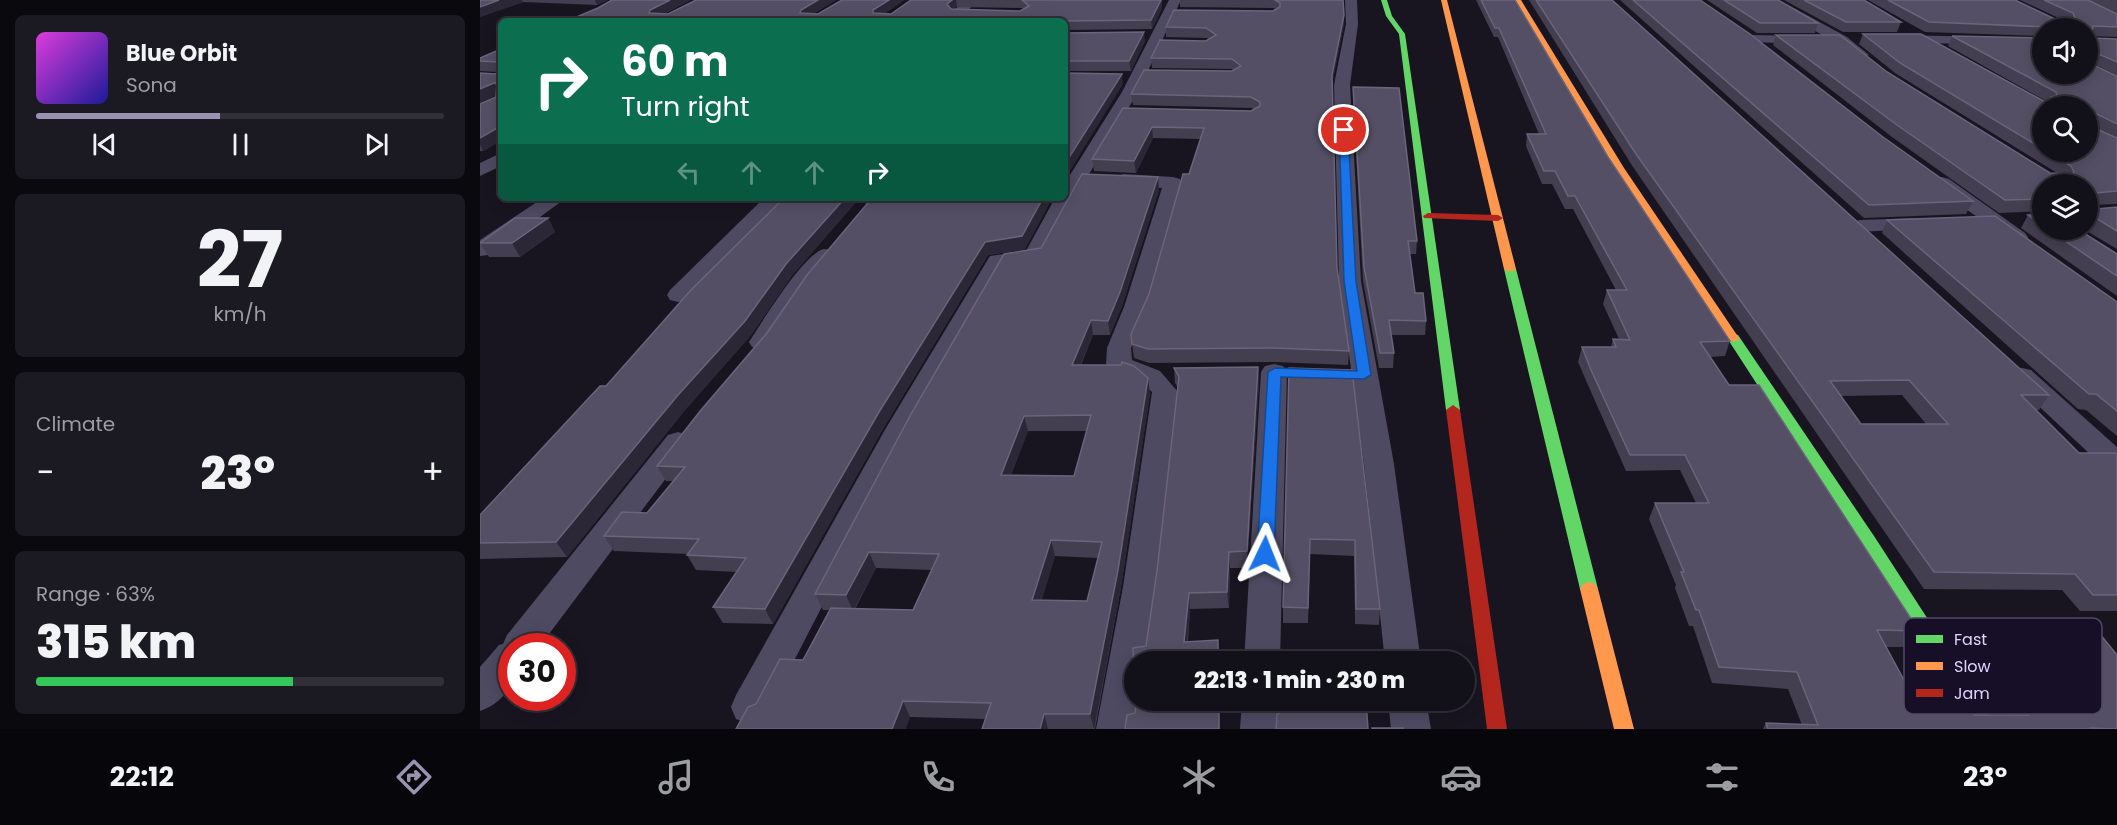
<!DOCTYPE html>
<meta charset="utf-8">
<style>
:root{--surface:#121019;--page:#1b1922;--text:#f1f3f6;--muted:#9c9da2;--line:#313038;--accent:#9992b1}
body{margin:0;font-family:Poppins,sans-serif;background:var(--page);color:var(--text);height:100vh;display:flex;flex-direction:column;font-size:22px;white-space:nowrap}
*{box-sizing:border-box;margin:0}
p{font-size:20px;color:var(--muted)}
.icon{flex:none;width:33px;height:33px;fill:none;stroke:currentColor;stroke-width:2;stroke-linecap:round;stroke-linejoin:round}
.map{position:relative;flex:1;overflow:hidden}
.side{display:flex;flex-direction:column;gap:15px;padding:15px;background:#0a090e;width:480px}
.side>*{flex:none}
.banner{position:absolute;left:18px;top:18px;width:570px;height:183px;border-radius:9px;box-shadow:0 3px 15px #0003,0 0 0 2px var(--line);background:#0b6e4f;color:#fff;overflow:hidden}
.buttons{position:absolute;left:1552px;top:18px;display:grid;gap:12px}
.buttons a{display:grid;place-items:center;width:66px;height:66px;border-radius:50%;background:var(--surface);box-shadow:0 3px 15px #0003,0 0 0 2px var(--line);font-size:30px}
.speed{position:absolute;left:18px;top:633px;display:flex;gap:12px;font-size:30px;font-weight:700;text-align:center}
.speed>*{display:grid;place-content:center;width:78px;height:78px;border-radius:50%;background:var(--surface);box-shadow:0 3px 15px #0003,0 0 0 2px var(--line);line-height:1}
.speed .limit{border:9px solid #d22;background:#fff;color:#111}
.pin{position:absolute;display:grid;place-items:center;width:51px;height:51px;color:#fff;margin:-26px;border:3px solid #fff;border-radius:50%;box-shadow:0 2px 6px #0007}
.me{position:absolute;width:66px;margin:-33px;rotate:2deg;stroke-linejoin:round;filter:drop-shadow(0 0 4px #0008)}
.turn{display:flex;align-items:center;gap:21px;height:126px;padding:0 24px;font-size:27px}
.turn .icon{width:78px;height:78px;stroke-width:2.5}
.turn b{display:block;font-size:42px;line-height:51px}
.lanes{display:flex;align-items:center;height:57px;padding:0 24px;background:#0003;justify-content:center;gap:30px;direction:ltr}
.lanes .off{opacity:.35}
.big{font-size:45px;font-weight:800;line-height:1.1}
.side .card{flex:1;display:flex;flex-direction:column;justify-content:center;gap:9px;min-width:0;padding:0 21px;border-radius:9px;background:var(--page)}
.side .dial{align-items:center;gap:0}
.dial b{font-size:78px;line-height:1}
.song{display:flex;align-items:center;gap:18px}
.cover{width:72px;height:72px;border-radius:9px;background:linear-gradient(135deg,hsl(300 70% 55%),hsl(240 70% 35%))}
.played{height:6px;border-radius:3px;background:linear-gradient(90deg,var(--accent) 45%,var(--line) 45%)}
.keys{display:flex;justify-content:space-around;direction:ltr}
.heat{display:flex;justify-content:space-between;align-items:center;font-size:33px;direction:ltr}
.charge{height:9px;border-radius:4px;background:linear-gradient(90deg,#34c759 63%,var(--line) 0)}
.trip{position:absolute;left:644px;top:651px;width:351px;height:60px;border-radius:30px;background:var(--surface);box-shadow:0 3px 15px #0003,0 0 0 2px var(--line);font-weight:800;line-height:60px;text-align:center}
.menu{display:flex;height:96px;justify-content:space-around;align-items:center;background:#07060a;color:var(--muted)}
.menu .icon{width:42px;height:42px}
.menu .selected{color:var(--accent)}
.menu b{font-size:27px;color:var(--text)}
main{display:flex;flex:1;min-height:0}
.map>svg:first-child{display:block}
</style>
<main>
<section class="side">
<div class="card">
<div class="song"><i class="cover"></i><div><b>Blue Orbit</b><p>Sona</p></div></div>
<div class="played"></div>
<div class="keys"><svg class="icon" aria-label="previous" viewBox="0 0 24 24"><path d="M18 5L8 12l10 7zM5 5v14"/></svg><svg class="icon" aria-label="pause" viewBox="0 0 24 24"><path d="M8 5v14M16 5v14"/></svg><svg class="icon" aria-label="next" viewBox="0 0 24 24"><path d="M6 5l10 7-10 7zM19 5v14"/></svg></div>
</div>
<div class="card dial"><b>27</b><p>km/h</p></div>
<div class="card"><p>Climate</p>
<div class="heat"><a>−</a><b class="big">23°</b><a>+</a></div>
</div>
<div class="card"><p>Range · 63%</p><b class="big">315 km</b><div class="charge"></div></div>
</section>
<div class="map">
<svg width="1637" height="729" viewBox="0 0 1637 729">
<rect width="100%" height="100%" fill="#181521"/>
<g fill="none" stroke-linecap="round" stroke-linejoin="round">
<path fill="#4e4a62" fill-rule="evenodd" d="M 486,0 L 500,0 L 475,21 L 461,21 Z
M 689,0 L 701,0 L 658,92 L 584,216 L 565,256 L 562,261 L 526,266 L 434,428 L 284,719 L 270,724 L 256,719 L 251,707 L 256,695 L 406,428 L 510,256 L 546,251 L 575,198 L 585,198 L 585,183 L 642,92 Z
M 865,0 L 877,0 L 878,24 L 870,85 L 881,281 L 914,464 L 941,662 L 905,662 L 884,464 L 859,281 L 854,85 L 866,24 Z
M 1284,0 L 1299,0 L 1367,37 L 1389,55 L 1382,59 Z
M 1273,35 L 1329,36 L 1336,40 L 1329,44 L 1268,42 L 1266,39 L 1268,36 Z
M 1413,35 L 1563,38 L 1563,46 L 1408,42 L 1406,39 L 1408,36 Z
M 21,153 L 21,166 L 0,176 L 0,163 Z
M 644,174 L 693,177 L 700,179 L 702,183 L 668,307 L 651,348 L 652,360 L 680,371 L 698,392 L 677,587 L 666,662 L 654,662 L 654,700 L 660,700 L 656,729 L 616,729 L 643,587 L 672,392 L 657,379 L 630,370 L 626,365 L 627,348 L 644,307 L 682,188 L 637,184 L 635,180 L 637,176 Z
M 1462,177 L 1469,179 L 1545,233 L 1548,237 L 1545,241 L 1538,243 L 1531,241 L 1455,187 L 1453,183 L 1455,179 Z
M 63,198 L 86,198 L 8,255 L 0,256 L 0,240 Z
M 284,198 L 305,198 L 206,300 L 198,302 L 190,300 L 187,295 L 190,290 Z
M 1440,218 L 1447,220 L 1450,224 L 1447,228 L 1380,232 L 1373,230 L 1370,226 L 1373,222 L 1380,220 Z
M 344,249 L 352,250 L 355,255 L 330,287 L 290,347 L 281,349 L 272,347 L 269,342 C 282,322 324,253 344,249 Z
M 794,364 L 803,366 L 807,372 L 800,662 L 764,662 L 781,372 L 785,366 Z
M 1542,368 L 1551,370 L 1637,447 L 1637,473 L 1627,470 L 1533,382 L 1529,376 L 1533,370 Z
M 198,432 L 208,435 L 212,442 L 208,449 L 60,646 L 32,646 C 32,678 34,698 0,711 L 0,667 L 19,645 L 23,644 L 27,635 L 188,435 Z
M 762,700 L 800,700 L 800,729 L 760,729 Z
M 908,700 L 946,700 L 951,729 L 911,729 Z"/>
<path fill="#63d668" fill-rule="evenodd" d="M 901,0 L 907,0 L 912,16 L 925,34 L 980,410 L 973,415 L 966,410 L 919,34 L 906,16 Z
M 1030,266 L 1036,269 L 1118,589 L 1115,594 L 1109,596 L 1103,594 L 1100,589 L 1024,269 Z
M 1253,334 L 1258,335 L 1394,536 L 1519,729 L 1497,729 L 1382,546 L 1247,338 Z"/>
<path fill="#ff974d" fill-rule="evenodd" d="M 961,0 L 967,0 L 1036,269 L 1034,271 L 1026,271 L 1024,269 Z
M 1035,0 L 1041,0 L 1144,168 L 1259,338 L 1258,341 L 1248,341 L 1134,168 Z
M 1109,582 L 1115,584 L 1118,589 L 1154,729 L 1134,729 L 1100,589 L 1103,584 Z"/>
<path fill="#b3261e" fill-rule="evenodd" d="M 948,213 L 1018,215 L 1023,218 L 1018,221 L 944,218 L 943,216 Z
M 973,405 L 980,410 L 1027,729 L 1007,729 L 966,410 Z"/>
</g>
<path fill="#443e51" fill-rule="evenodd" d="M 0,0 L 128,0 L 117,5 L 43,2 L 0,17 Z
M 132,0 L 210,0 L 184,14 L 188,14 L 216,0 L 356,0 L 333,14 L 338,14 L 424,0 L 404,14 L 411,14 L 431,0 L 682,0 L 682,8 L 672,29 L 585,30 L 585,21 L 87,21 L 118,8 ZM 477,7 L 542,8 L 544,9 L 540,11 L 473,9 Z
M 700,0 L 863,0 L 864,24 L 852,83 L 857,268 L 869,351 L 868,365 L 794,362 L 669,363 L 654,358 L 652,344 L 721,139 L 673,138 L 656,173 L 614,171 L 612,159 L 643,108 L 771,111 L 774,109 L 771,108 L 653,105 L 651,94 L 754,70 L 752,69 L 672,68 L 671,58 L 729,39 L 727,38 L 686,37 L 686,27 L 793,11 L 796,9 L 793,8 L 700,7 Z
M 996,0 L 1035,0 L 1128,157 L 1250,341 L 1245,356 L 1230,357 L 1249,385 L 1439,631 L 1428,647 L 1406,647 L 1432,695 L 1494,715 L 1530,715 L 1529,712 L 1476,635 L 1487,619 L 1637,729 L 1283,729 L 1286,723 L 1322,725 L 1308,689 L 1232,683 L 1213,626 L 1209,626 L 1195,588 L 1196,585 L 1169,519 L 1175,503 L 1216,503 L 1200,470 L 1146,471 L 1108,385 L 1098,362 L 1102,347 L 1131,347 L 1133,339 L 1139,339 L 1123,304 L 1127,290 L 1136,290 L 1093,209 L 1085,209 L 1072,184 L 1062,184 L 1046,146 L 1047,134 L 1059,134 L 1018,37 L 1014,37 Z
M 1049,0 L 1132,0 L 1569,395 L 1559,410 L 1556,410 L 1599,453 L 1637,454 L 1637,611 L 1600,611 L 1582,590 L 1444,589 L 1153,167 ZM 1422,395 L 1446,424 L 1381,424 L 1361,396 Z
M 1140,0 L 1220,0 L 1403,137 L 1493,201 L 1486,214 L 1384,218 Z
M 1227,0 L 1298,0 L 1338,23 L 1335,33 L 1277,33 Z
M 1304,0 L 1384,0 L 1421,22 L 1417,32 L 1363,32 Z
M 1388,0 L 1535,0 L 1577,20 L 1583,20 L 1540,0 L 1608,0 L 1637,14 L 1637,37 L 1611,36 L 1613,38 L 1637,39 L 1637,75 L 1611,63 L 1611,64 L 1637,76 L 1637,204 L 1613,205 L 1613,207 L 1616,209 L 1637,207 L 1637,249 L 1605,230 L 1608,230 L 1608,184 L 1563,184 L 1563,211 L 1519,213 L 1412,137 L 1293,45 L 1296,35 L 1407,72 L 1570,173 L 1577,173 L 1415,73 L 1379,44 L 1383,34 L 1568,103 L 1568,102 L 1468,46 L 1472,36 L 1563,74 L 1608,28 L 1563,28 L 1563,36 L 1445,32 ZM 1563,106 L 1608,152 L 1563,152 Z
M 1609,0 L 1637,0 L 1637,14 Z
M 585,33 L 665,41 L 651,71 L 585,71 Z
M 21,49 L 21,141 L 3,151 L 0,151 L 0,104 L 16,97 L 16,95 L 0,103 L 0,73 L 15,74 L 18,72 L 0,71 L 0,58 Z
M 873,87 L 937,241 L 936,254 L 930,254 L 935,293 L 946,321 L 945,335 L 911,335 L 914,353 L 913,368 L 899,368 L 883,281 L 873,98 Z
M 679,190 L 642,306 L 630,335 L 613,335 L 601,365 L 670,393 L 641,587 L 615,729 L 502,729 L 506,719 L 430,717 L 276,704 L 323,660 L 349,610 L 343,610 L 335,594 L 561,248 ZM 548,431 L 607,431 L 594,476 L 531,475 ZM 575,556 L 618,558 L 607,601 L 561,601 ZM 396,568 L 452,570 L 433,610 L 375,609 Z
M 392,198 L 572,198 L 545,249 L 508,255 L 404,427 L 293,624 L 243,623 L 233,607 L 257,572 L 216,570 L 207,555 L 208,554 L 134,551 L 124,536 L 167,513 L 193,481 L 186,481 L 177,466 L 287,333 Z
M 1563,214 L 1563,230 L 1599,230 L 1637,254 L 1637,296 L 1541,228 L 1548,215 Z
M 68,218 L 75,232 L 40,257 L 9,257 L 0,243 Z
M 1407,220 L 1637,302 L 1637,436 L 1606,410 L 1598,409 L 1402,233 Z
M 311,277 L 271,335 L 205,410 L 87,557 L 0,559 L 0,515 L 126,386 Z
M 778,367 L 779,382 L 767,568 L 750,568 L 749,608 L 710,609 L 708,642 L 738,640 L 739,662 L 654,662 L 654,686 L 653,648 L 666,646 L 677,571 L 698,388 L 695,383 L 694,368 Z
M 872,370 L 900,609 L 899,625 L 875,624 L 874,556 L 830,554 L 828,623 L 803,623 L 803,607 Z"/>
<path fill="#2b2736" d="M 19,0 L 42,0 L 43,2 L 0,17 L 0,7 Z
M 115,0 L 128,0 L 117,5 Z
M 190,0 L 210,0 L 174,19 L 169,13 L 170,10 Z
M 338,0 L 356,0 L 324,19 L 320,13 L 321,10 Z
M 409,0 L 424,0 L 396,19 L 393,13 L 393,10 Z
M 472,0 L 476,0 L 477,7 L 469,13 L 467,4 Z
M 682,0 L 682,8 L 672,29 L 671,20 Z
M 864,15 L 864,24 L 852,85 L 852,75 Z
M 664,32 L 665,41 L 651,71 L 649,61 Z
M 642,74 L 643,84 L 585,179 L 585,164 Z
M 14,83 L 20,93 L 0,103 L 0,89 Z
M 21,126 L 21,141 L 3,151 L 0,145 L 0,138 Z
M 672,127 L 673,138 L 656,173 L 654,161 Z
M 678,177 L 679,190 L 642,306 L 630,335 L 628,321 Z
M 365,198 L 380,198 L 311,277 L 271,335 L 205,410 L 87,557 L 76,542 L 306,264 Z
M 563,198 L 572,198 L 545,249 L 508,255 L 404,427 L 293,624 L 285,609 L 399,412 L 505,242 Z
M 68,218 L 75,232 L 40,257 L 32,243 Z
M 611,320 L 613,335 L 594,380 L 592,365 Z
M 778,367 L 779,382 L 767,568 L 767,551 Z
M 668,378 L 670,393 L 641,587 L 614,729 L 610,714 Z
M 544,416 L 548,431 L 525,491 L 521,475 Z
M 571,540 L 575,556 L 557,617 L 552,600 Z
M 389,552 L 396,568 L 373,611 L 366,595 Z
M 749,552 L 750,568 L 749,608 L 747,592 Z
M 709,593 L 710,609 L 706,658 L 704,642 Z
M 739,700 L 740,700 L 740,729 L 739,729 Z
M 423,701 L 430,717 L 426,729 L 412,729 Z
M 564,714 L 568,729 L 560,729 Z"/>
<path fill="#544f64" stroke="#6a647c" stroke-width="1.5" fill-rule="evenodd" d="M 0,0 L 19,0 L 0,7 Z
M 132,0 L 190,0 L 170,10 L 169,13 L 188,14 L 216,0 L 338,0 L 321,10 L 320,13 L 338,14 L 362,0 L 409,0 L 393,10 L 393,13 L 411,14 L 431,0 L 472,0 L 467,4 L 471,9 L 540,11 L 549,6 L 542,0 L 681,0 L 671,20 L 585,21 L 87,21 L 118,8 Z
M 795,0 L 863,0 L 864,15 L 852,75 L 857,268 L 869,351 L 794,348 L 668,349 L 652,344 L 651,334 L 669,294 L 703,174 L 709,174 L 724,128 L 672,127 L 654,161 L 612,159 L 643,108 L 771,111 L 780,106 L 780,102 L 771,97 L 651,94 L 664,70 L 752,71 L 761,66 L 752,59 L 671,58 L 680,40 L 726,41 L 736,35 L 726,28 L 686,27 L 694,10 L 793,11 L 800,7 L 800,3 Z
M 1001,0 L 1035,0 L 1128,157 L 1250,341 L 1220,342 L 1249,385 L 1279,385 L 1439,631 L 1397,630 L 1432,695 L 1480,696 L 1494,715 L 1549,715 L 1542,696 L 1487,619 L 1611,623 L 1637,655 L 1637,729 L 1611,728 L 1612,729 L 1288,729 L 1286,723 L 1338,725 L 1317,672 L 1239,667 L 1219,610 L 1216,610 L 1201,572 L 1204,572 L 1175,503 L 1229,503 L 1205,455 L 1150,455 L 1111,370 L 1102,347 L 1136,347 L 1133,339 L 1150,340 L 1127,290 L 1147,290 L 1095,196 L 1088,196 L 1075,171 L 1064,171 L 1047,134 L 1066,134 L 1019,28 L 1015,28 Z
M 1056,0 L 1132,0 L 1569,395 L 1541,395 L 1599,453 L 1634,453 L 1637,454 L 1637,595 L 1613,595 L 1595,574 L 1454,572 L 1156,154 ZM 1429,380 L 1468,424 L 1381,424 L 1350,381 Z
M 1153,0 L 1220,0 L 1270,34 L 1403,137 L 1493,201 L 1389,205 Z
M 1244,0 L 1298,0 L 1338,23 L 1280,23 Z
M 1324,0 L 1384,0 L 1421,22 L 1366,22 Z
M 1408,0 L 1535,0 L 1577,20 L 1593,21 L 1595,18 L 1593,13 L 1564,0 L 1608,0 L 1637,14 L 1637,27 L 1613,26 L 1611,36 L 1613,38 L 1637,39 L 1637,62 L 1614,52 L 1611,53 L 1611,64 L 1637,76 L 1637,124 L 1615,113 L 1612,115 L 1612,127 L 1637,138 L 1637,191 L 1615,193 L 1613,195 L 1613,207 L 1616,209 L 1637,207 L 1637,231 L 1611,215 L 1608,215 L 1608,184 L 1563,184 L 1563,199 L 1525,200 L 1417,125 L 1296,35 L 1360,35 L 1407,72 L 1570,173 L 1592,174 L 1594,172 L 1591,166 L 1568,152 L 1608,152 L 1608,106 L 1563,106 L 1563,149 L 1420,63 L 1383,34 L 1441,34 L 1569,104 L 1571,97 L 1577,96 L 1576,92 L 1472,36 L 1563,38 L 1563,74 L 1608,74 L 1608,28 L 1570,28 L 1569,27 L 1449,22 Z
M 664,32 L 649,61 L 585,61 L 585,33 Z
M 21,49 L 21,126 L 0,138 L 0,104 L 16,97 L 17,83 L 14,83 L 0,89 L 0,73 L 15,74 L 18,72 L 17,62 L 0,61 L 0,58 Z
M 585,73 L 642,74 L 585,164 Z
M 873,87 L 919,88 L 937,241 L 928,241 L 935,293 L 943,293 L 946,321 L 909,320 L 914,353 L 900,353 L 884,267 Z
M 602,174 L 678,177 L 640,292 L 628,321 L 611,320 L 592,365 L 641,365 L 642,362 L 654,366 L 668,378 L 638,570 L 610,714 L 564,714 L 560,729 L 502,729 L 511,703 L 423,701 L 412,729 L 256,729 L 268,707 L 276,704 L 300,659 L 323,660 L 351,608 L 433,610 L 459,554 L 389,552 L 366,595 L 335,594 L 431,414 L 524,254 L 561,248 ZM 611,415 L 594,476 L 521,475 L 544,416 ZM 571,540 L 622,542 L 607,601 L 552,600 Z
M 304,198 L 365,198 L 306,264 L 265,321 L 198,395 L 76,542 L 0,543 L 0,515 L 120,386 L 126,386 L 211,290 Z
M 392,198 L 563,198 L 542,236 L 505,242 L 399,412 L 285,609 L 233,607 L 266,558 L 207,555 L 219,539 L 124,536 L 142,512 L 167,513 L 205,467 L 177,466 L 221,410 L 287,333 L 327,275 Z
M 1563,214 L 1563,225 L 1548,215 Z
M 1515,216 L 1637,302 L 1637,411 L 1616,394 L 1609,394 L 1407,220 Z
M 35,218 L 68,218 L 32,243 L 0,243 Z
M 1569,230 L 1599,230 L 1637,254 L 1637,276 Z
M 778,367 L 767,551 L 749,552 L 747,592 L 709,593 L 704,642 L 738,640 L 738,662 L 654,662 L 654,682 L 653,648 L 666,646 L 677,571 L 699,377 L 694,368 Z
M 809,368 L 872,370 L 900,609 L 876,609 L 875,540 L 830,539 L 828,608 L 803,607 Z
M 657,700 L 739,700 L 739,729 L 645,729 L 647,715 L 655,713 Z
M 802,700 L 886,700 L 888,729 L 796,729 L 797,714 L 802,712 Z
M 892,728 L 923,728 L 923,729 L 892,729 Z"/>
<path fill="#1a73e8" stroke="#114b97" stroke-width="1.5" d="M 864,127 L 868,130 L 876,281 L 891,375 L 884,379 L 801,377 L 794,554 L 791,559 L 785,561 L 779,559 L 777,554 L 788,372 L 795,368 L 877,371 L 864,281 L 859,130 Z"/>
<rect x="1424" y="618" width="198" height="96" rx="9" fill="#160f27" stroke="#524a68" stroke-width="1.5"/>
<rect x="1436" y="635" width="27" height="8" fill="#63d668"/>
<rect x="1436" y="662" width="27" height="8" fill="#ff974d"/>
<rect x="1436" y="689" width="27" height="8" fill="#b3261e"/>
<g font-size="16" fill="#dfd5ff">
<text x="1474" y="645">Fast</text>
<text x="1474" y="672">Slow</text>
<text x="1474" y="699">Jam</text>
</g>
</svg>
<div class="buttons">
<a><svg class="icon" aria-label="sound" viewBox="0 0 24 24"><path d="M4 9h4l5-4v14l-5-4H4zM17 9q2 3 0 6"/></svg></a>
<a><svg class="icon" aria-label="search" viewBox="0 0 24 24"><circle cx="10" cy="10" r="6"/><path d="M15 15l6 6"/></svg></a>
<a><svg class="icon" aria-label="layers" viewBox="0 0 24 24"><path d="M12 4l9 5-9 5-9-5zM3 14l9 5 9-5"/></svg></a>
</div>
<div class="speed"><div class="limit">30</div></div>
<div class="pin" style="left:864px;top:130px;background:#d93025"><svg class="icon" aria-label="arrive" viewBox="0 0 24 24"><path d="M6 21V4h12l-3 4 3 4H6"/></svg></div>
<svg class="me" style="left:785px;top:554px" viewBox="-20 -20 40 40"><path d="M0-17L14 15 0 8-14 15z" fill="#1a73e8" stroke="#fff" stroke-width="4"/></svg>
<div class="trip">22:13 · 1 min · 230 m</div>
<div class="banner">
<div class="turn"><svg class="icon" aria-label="right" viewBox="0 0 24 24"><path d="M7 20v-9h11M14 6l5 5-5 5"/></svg><div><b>60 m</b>Turn right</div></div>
<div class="lanes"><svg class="icon off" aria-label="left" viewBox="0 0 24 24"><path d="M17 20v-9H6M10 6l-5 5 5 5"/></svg><svg class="icon off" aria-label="ahead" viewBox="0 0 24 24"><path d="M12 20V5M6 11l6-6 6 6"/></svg><svg class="icon off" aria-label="ahead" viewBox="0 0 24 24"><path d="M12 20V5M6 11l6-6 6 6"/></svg><svg class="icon" aria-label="right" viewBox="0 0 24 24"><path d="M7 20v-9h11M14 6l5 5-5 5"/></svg></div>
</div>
</div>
</main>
<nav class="menu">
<b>22:12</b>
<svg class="icon selected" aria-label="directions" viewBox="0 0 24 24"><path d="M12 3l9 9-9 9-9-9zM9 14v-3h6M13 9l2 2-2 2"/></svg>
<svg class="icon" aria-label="music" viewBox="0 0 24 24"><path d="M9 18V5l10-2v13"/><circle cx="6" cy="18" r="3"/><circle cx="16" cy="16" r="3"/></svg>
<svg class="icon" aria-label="phone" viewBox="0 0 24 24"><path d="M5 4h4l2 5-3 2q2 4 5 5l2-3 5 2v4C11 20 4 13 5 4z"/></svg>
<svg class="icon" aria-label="climate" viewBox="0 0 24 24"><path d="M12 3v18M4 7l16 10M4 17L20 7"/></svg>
<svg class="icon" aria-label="car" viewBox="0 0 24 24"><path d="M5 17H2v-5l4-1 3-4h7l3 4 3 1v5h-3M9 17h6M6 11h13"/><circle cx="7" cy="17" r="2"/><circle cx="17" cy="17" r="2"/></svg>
<svg class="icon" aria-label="filters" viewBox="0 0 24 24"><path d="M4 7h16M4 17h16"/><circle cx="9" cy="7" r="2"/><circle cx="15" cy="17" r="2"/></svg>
<b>23°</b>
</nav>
